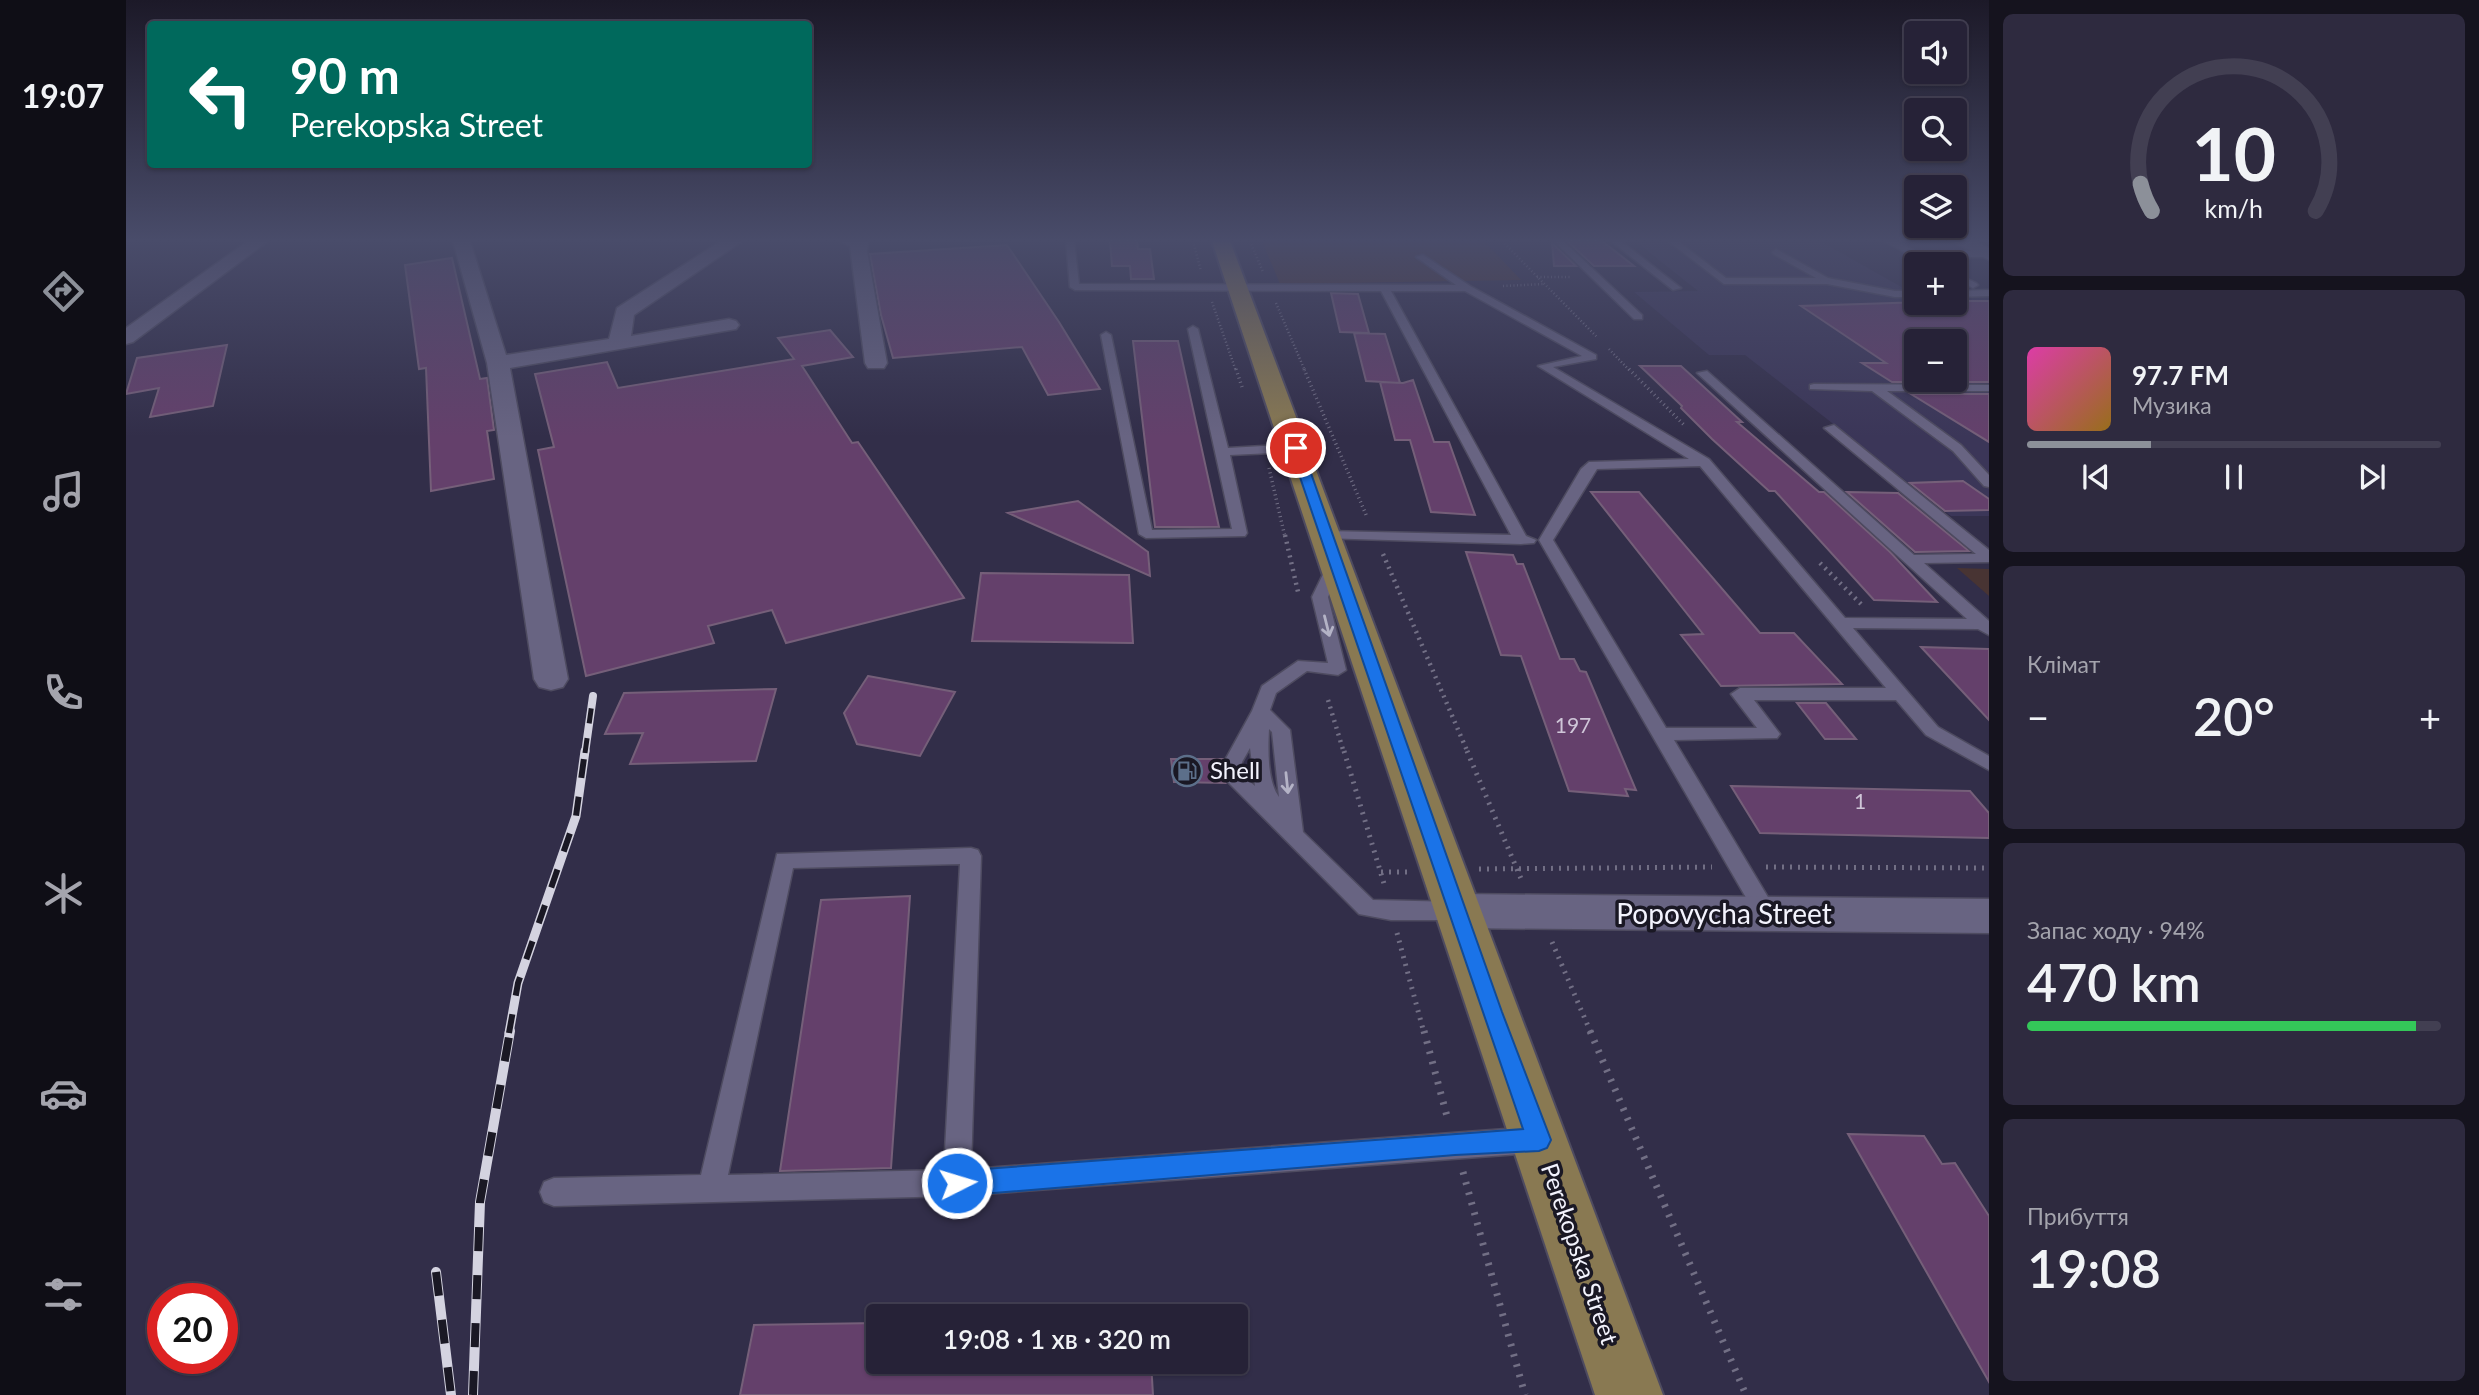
<!DOCTYPE html>
<html lang="uk">
<meta charset="utf-8">
<style>
:root{--surface:#262237;--page:#2e2a3f;--text:#f1f3f6;--muted:#a4a4ad;--line:#423f52;--accent:#8c9099}
body{margin:0;font-family:Lato,sans-serif;background:var(--page);color:var(--text);height:100vh;display:flex;flex-direction:column;font-size:26px;white-space:nowrap}
*{box-sizing:border-box;margin:0}
p{font-size:23px;color:var(--muted)}
.icon{flex:none;width:38px;height:38px;fill:none;stroke:currentColor;stroke-width:2;stroke-linecap:round;stroke-linejoin:round}
.map{position:relative;flex:1;overflow:hidden}
.side{display:flex;flex-direction:column;gap:14px;padding:14px;background:#15131e;width:490px}
.side>*{flex:none}
.hud{position:absolute;left:21px;top:21px;width:665px;height:147px;border-radius:7px;box-shadow:0 2px 5px #0004,0 0 0 2px var(--line);background:#00695c;color:#fff;overflow:hidden}
.tools{position:absolute;left:1778px;top:21px;display:grid;gap:14px}
.tools a{display:grid;place-items:center;width:63px;height:63px;border-radius:7px;background:var(--surface);box-shadow:0 2px 5px #0004,0 0 0 2px var(--line);font-size:35px}
.speed{position:absolute;left:21px;top:1283px;display:flex;gap:14px;font-size:35px;font-weight:700;text-align:center}
.speed>*{display:grid;place-content:center;width:91px;height:91px;border-radius:50%;background:var(--surface);box-shadow:0 2px 5px #0004,0 0 0 2px var(--line);line-height:1}
.speed .limit{border:10px solid #d22;background:#fff;color:#111}
.pin{position:absolute;display:grid;place-items:center;width:60px;height:60px;color:#fff;margin:-30px;border:4px solid #fff;border-radius:50%;box-shadow:0 2px 7px #0007}
.me{position:absolute;width:77px;margin:-38px;rotate:85deg;stroke-linejoin:round;filter:drop-shadow(0 0 5px #0008)}
.turn{display:flex;align-items:center;gap:24px;height:147px;padding:0 28px;font-size:32px}
.turn .icon{width:91px;height:91px;stroke-width:2.5}
.turn b{display:block;font-size:49px;line-height:60px}
.big{font-size:52px;font-weight:600;line-height:1.1}
.side .widget{flex:1;display:flex;flex-direction:column;justify-content:center;gap:10px;min-width:0;padding:0 24px;border-radius:10px;background:var(--page)}
.side .dial{align-items:center;gap:0}
.dial svg{height:182px;overflow:visible;fill:none;stroke:var(--line);stroke-width:7;stroke-linecap:round;text-anchor:middle}
.dial text{fill:var(--text);stroke:none}
.song{display:flex;align-items:center;gap:21px}
.cover{width:84px;height:84px;border-radius:10px;background:linear-gradient(135deg,hsl(320 70% 55%),hsl(40 70% 35%))}
.played{height:7px;border-radius:4px;background:linear-gradient(90deg,var(--accent) 30%,var(--line) 30%)}
.keys{display:flex;justify-content:space-around;direction:ltr}
.heat{display:flex;justify-content:space-between;align-items:center;font-size:38px;direction:ltr}
.charge{height:10px;border-radius:5px;background:linear-gradient(90deg,#34c759 94%,var(--line) 0)}
.trip{position:absolute;left:740px;top:1304px;width:382px;height:70px;border-radius:7px;background:var(--surface);box-shadow:0 2px 5px #0004,0 0 0 2px var(--line);font-weight:600;line-height:70px;text-align:center}
main{display:flex;flex:1;min-height:0}
.tab-bar{display:flex;flex-direction:column;width:126px;justify-content:space-around;align-items:center;background:#0f0e16;color:var(--muted)}
.tab-bar .icon{width:49px;height:49px}
.tab-bar .selected{color:var(--accent)}
.tab-bar b{font-size:32px;color:var(--text)}
.map>svg:first-child{display:block}
</style>
<main>
<nav class="tab-bar">
<b>19:07</b>
<svg class="icon selected" aria-label="directions" viewBox="0 0 24 24"><path d="M12 3l9 9-9 9-9-9zM9 14v-3h6M13 9l2 2-2 2"/></svg>
<svg class="icon" aria-label="music" viewBox="0 0 24 24"><path d="M9 18V5l10-2v13"/><circle cx="6" cy="18" r="3"/><circle cx="16" cy="16" r="3"/></svg>
<svg class="icon" aria-label="phone" viewBox="0 0 24 24"><path d="M5 4h4l2 5-3 2q2 4 5 5l2-3 5 2v4C11 20 4 13 5 4z"/></svg>
<svg class="icon" aria-label="climate" viewBox="0 0 24 24"><path d="M12 3v18M4 7l16 10M4 17L20 7"/></svg>
<svg class="icon" aria-label="car" viewBox="0 0 24 24"><path d="M5 17H2v-5l4-1 3-4h7l3 4 3 1v5h-3M9 17h6M6 11h13"/><circle cx="7" cy="17" r="2"/><circle cx="17" cy="17" r="2"/></svg>
<svg class="icon" aria-label="filters" viewBox="0 0 24 24"><path d="M4 7h16M4 17h16"/><circle cx="9" cy="7" r="2"/><circle cx="15" cy="17" r="2"/></svg>
</nav>
<div class="map">
<svg width="1863" height="1395" viewBox="0 0 1863 1395">
<rect width="100%" height="100%" fill="#322e49"/>
<path fill="#3b3658" d="M 1509,241 L 1694,241 L 1779,289 L 1790,289 L 1790,303 L 1829,303 L 1829,289 L 1863,289 L 1863,346 L 1829,346 L 1829,341 L 1790,341 L 1790,380 L 1829,380 L 1829,355 L 1863,375 L 1863,516 L 1825,516 L 1619,355 L 1583,355 L 1508,292 L 1572,291 Z"/>
<path fill="#483433" d="M 1136,241 L 1358,241 L 1395,280 L 1154,284 Z
M 1831,568 L 1863,569 L 1863,596 Z"/>
<path fill="#64406b" stroke="#755f79" stroke-width="2" fill-rule="evenodd" d="M 984,241 L 1011,241 L 1012,249 L 1024,249 L 1028,279 L 1005,279 L 1004,266 L 986,266 Z
M 1441,241 L 1476,241 L 1508,266 L 1468,266 Z
M 1426,242 L 1426,243 L 1450,266 L 1428,266 Z
M 881,245 L 933,322 L 974,389 L 922,395 L 896,347 L 767,358 L 755,315 L 744,254 Z
M 326,258 L 354,379 L 361,378 L 368,430 L 361,431 L 368,479 L 305,491 L 300,368 L 293,369 L 279,265 Z
M 1205,293 L 1232,294 L 1243,333 L 1214,332 Z
M 1829,301 L 1863,301 L 1863,382 L 1766,382 L 1736,363 L 1760,363 L 1675,306 ZM 1790,341 L 1829,341 L 1829,380 L 1790,380 Z
M 704,330 L 727,357 L 676,366 L 726,443 L 732,442 L 838,598 L 660,643 L 646,610 L 582,626 L 588,643 L 460,676 L 412,450 L 428,447 L 409,374 L 481,362 L 492,388 L 668,359 L 652,338 Z
M 1228,333 L 1259,334 L 1274,383 L 1240,381 Z
M 1007,341 L 1052,341 L 1093,527 L 1029,527 Z
M 101,345 L 87,406 L 24,417 L 33,388 L 0,394 L 11,358 Z
M 1514,366 L 1555,366 L 1616,422 L 1611,422 L 1693,492 L 1698,492 L 1764,552 L 1811,602 L 1748,600 L 1649,491 L 1643,491 L 1586,439 L 1555,408 L 1556,406 Z
M 1287,380 L 1308,442 L 1323,442 L 1349,515 L 1305,512 L 1284,440 L 1269,440 L 1254,382 L 1277,383 Z
M 1785,394 L 1863,394 L 1863,442 Z
M 1837,481 L 1863,499 L 1863,510 L 1819,511 L 1784,483 Z
M 1465,492 L 1513,492 L 1634,633 L 1668,633 L 1716,684 L 1595,686 L 1555,635 L 1577,634 Z
M 1721,492 L 1772,493 L 1843,551 L 1789,552 Z
M 952,501 L 1022,552 L 1024,576 L 882,513 Z
M 1340,552 L 1387,555 L 1391,564 L 1397,564 L 1434,659 L 1448,659 L 1454,671 L 1460,672 L 1510,790 L 1499,789 L 1502,796 L 1443,791 L 1395,656 L 1375,655 Z
M 855,573 L 1003,575 L 1007,643 L 846,641 Z
M 1795,647 L 1863,649 L 1863,720 Z
M 742,676 L 829,692 L 794,756 L 731,744 L 718,713 Z
M 650,689 L 630,761 L 504,764 L 517,733 L 479,734 L 498,693 Z
M 1671,703 L 1700,703 L 1730,739 L 1699,739 Z
M 1045,759 L 1097,759 L 1095,778 L 1099,783 L 1048,782 Z
M 1605,786 L 1844,791 L 1863,813 L 1863,838 L 1634,833 Z
M 784,896 L 765,1168 L 654,1171 L 695,900 Z
M 1722,1134 L 1798,1136 L 1816,1164 L 1829,1163 L 1863,1216 L 1863,1382 Z
M 752,1323 L 752,1362 L 1025,1362 L 1027,1395 L 614,1395 L 628,1325 Z"/>
<g fill="none" stroke-linecap="round" stroke-linejoin="round">
<g stroke="#4e4b60" stroke-width="3">
<path id="service" d="M 940,241 L 948,241 L 953,284 L 1330,285 L 1290,257 L 1297,255 L 1344,286 L 1470,355 L 1470,359 L 1427,367 L 1583,459 L 1719,618 L 1841,619 L 1571,373 L 1581,371 L 1788,555 L 1850,554 L 1698,428 L 1708,425 L 1863,550 L 1863,562 L 1798,563 L 1863,621 L 1863,635 L 1852,629 L 1727,628 L 1812,727 L 1863,756 L 1863,770 L 1800,735 L 1770,700 L 1628,700 L 1654,734 L 1651,738 L 1548,740 L 1652,914 L 1649,920 L 1641,923 L 1633,920 L 1413,540 L 1455,469 L 1463,462 L 1563,459 L 1412,366 L 1456,356 L 1339,291 L 1265,291 L 1400,536 L 1410,540 L 1408,543 L 1395,544 L 1195,538 L 1193,535 L 1200,531 L 1385,535 L 1255,291 L 949,290 L 944,287 ZM 1574,466 L 1760,688 L 1614,688 L 1605,694 L 1631,728 L 1540,728 L 1427,540 L 1471,469 Z
M 1428,241 L 1437,241 L 1516,315 L 1516,319 L 1508,319 Z
M 1485,241 L 1495,241 L 1555,288 L 1547,290 Z
M 1542,241 L 1552,241 L 1600,278 L 1690,278 L 1647,254 L 1646,252 L 1650,249 L 1702,278 L 1769,291 L 1790,291 L 1790,297 L 1769,297 L 1701,284 L 1598,284 Z
M 1758,241 L 1769,241 L 1789,251 L 1863,251 L 1863,257 L 1799,257 L 1801,259 L 1797,262 Z
M 1829,273 L 1850,283 L 1852,285 L 1847,288 L 1829,279 Z
M 1863,290 L 1863,296 L 1829,297 L 1829,291 Z
M 1067,326 L 1072,329 L 1102,448 L 1170,444 L 1176,448 L 1170,452 L 1104,455 L 1121,533 L 1119,536 L 1020,538 L 1013,534 L 975,335 L 980,332 L 985,335 L 1026,530 L 1106,529 L 1062,329 Z
M 1688,384 L 1863,385 L 1863,391 L 1761,391 L 1835,445 L 1863,475 L 1863,487 L 1858,486 L 1827,451 L 1746,391 L 1684,389 L 1684,385 Z
M 1210,558 L 1217,562 L 1202,597 L 1220,670 L 1212,675 L 1181,671 L 1150,693 L 1144,710 L 1164,730 L 1177,832 L 1247,900 L 1332,902 L 1340,905 L 1343,911 L 1340,917 L 1332,920 L 1265,920 L 1233,914 L 1098,778 L 1098,762 L 1126,711 L 1136,686 L 1172,661 L 1202,663 L 1186,597 L 1203,562 ZM 1143,729 L 1146,732 L 1153,797 C 1141,781 1142,749 1143,729 ZM 1124,748 L 1129,786 L 1117,776 L 1116,762 Z
M 845,848 L 852,850 L 855,856 L 845,1169 L 1406,1127 L 1415,1131 L 1419,1140 L 1415,1149 L 1406,1153 L 831,1196 L 428,1206 L 418,1202 L 414,1192 L 418,1182 L 428,1178 L 575,1175 L 651,854 ZM 834,864 L 818,1170 L 602,1175 L 667,868 Z"/>
</g>
<g stroke="#4e4b60" stroke-width="3">
<path id="minor" d="M 122,241 L 142,241 L 7,342 L 0,344 L 0,328 Z
M 327,241 L 344,241 L 380,355 L 483,339 L 491,308 L 595,241 L 615,242 L 508,315 L 505,336 L 603,319 L 610,321 L 613,325 L 610,329 L 384,368 L 442,679 L 437,687 L 425,690 L 413,687 L 408,679 L 361,363 Z
M 714,241 L 742,242 L 741,251 L 761,363 L 758,368 L 742,368 L 739,363 L 724,246 Z
M 1826,241 L 1848,241 L 1863,248 L 1863,260 Z
M 1333,894 L 1863,899 L 1863,933 L 1333,928 L 1318,923 L 1311,911 L 1318,899 Z"/>
</g>
<g stroke="#4e4b60" stroke-width="4">
<path id="primary" d="M 1086,241 L 1104,241 L 1537,1395 L 1469,1395 Z"/>
</g>
<path stroke="#726f85" stroke-width="2.5" stroke-dasharray="1 2.5" stroke-linecap="butt" d="M 1067,241 L 1075,271
M 1124,241 L 1137,272
M 1376,241 L 1472,338
M 1411,277 L 1445,277
M 1377,286 L 1418,284
M 1086,302 L 1110,371
M 1150,303 L 1179,371
M 1483,349 L 1504,371"/>
<path stroke="#726f85" stroke-width="3.5" stroke-dasharray="1 3.5" stroke-linecap="butt" d="M 1110,369 L 1117,390
M 1178,369 L 1241,517
M 1503,369 L 1558,425
M 1143,468 L 1159,537"/>
<path stroke="#726f85" stroke-width="4.5" stroke-dasharray="2 5" stroke-linecap="butt" d="M 1159,535 L 1172,592
M 1257,554 L 1342,753
M 1694,563 L 1735,604
M 1202,700 L 1218,753"/>
<path stroke="#726f85" stroke-width="5" stroke-dasharray="2 6" stroke-linecap="butt" d="M 1218,751 L 1259,887
M 1341,751 L 1396,881
M 1640,867 L 1863,868
M 1353,869 L 1586,867
M 1255,872 L 1282,872
M 1271,933 L 1298,1033
M 1426,942 L 1465,1033"/>
<path stroke="#726f85" stroke-width="7" stroke-dasharray="2.5 8" stroke-linecap="butt" d="M 1298,1031 L 1322,1120
M 1464,1031 L 1620,1395
M 1337,1172 L 1399,1395"/>
<use href="#service" fill="#686482" fill-rule="evenodd"/>
<use href="#minor" fill="#686482" fill-rule="evenodd"/>
<use href="#primary" fill="#897952" fill-rule="evenodd"/>
<g stroke="#d4d3e0" stroke-width="8">
<path id="rail-far2" d="M 459,753 L 467,696"/>
</g>
<g stroke="#d4d3e0" stroke-width="9">
<path id="rail-far1" d="M 383,1033 L 392,983 L 450,816 L 459,751"/>
</g>
<g stroke="#d4d3e0" stroke-width="10">
<path id="rail" d="M 310,1272 L 325,1395
M 347,1395 L 354,1202 L 384,1031"/>
</g>
<use href="#rail-far2" stroke="#1a1824" stroke-width="5" stroke-dasharray="15" stroke-linecap="butt"/>
<use href="#rail-far1" stroke="#1a1824" stroke-width="6" stroke-dasharray="19" stroke-linecap="butt"/>
<use href="#rail" stroke="#1a1824" stroke-width="8" stroke-dasharray="24" stroke-linecap="butt"/>
</g>
<defs><path id="oneway-shaft" d="M-6 0H5M1.5-3L5.5 0L1.5 3" fill="none" stroke-width="1.6" stroke-linecap="round" stroke-linejoin="round" transform="scale(1.75)"/></defs>
<g stroke="#b4b3c6">
<use href="#oneway-shaft" transform="translate(1201 626) rotate(76)"/>
<use href="#oneway-shaft" transform="translate(1161 783) rotate(84)"/>
</g>
<linearGradient id="sky" x2="0" y2="1"><stop stop-color="#1c1928"/><stop offset="0.55" stop-color="#494c6a"/><stop offset="1" stop-color="#494c6a" stop-opacity="0"/></linearGradient>
<rect width="1863" height="437" fill="url(#sky)"/>
<path fill="#1a73e8" stroke="#114b97" stroke-width="2" d="M 1170,444 L 1176,448 L 1376,1012 L 1425,1140 L 1421,1148 L 1413,1151 L 1329,1155 L 831,1196 L 823,1192 L 819,1183 L 823,1175 L 831,1171 L 1397,1129 L 1164,448 Z"/>
<defs>
<g id="fuel-ring" transform="scale(1.575)"><circle r="9.5" fill="#1a1824" stroke="#5c6f8a" stroke-width="1.5"/><path d="M-5.5-6h7V0h2V4h1.3V-2.5L3-4.5l.8-.8L6-3V5H2.5V1h-1V6h-7ZM-4.2-4.7v3.2H.2V-4.7Z" fill="#5c6f8a"/></g>
</defs>
<g fill-rule="evenodd">
<use href="#fuel-ring" x="1061" y="771"/>
</g>
<g text-anchor="middle" stroke-width="7" stroke-linejoin="round" paint-order="stroke">
<g font-size="21" fill="#cfc6d8">
<text x="1447" y="733">197</text>
<text x="1734" y="809">1</text>
</g>
<g font-size="24" fill="#f3f3fd" stroke="#1a1824" text-anchor="start">
<text x="1084" y="779">Shell</text>
</g>
<g font-size="24" fill="#f3f3fd" stroke="#1a1824">
<text transform="translate(1453 1254) rotate(71)" y="8">Perekopska Street</text>
</g>
<g font-size="28" fill="#f3f3fd" stroke="#1a1824">
<text x="1598" y="924">Popovycha Street</text>
</g>
</g>
</svg>
<div class="tools">
<a><svg class="icon" aria-label="sound" viewBox="0 0 24 24"><path d="M4 9h4l5-4v14l-5-4H4zM17 9q2 3 0 6"/></svg></a>
<a><svg class="icon" aria-label="search" viewBox="0 0 24 24"><circle cx="10" cy="10" r="6"/><path d="M15 15l6 6"/></svg></a>
<a><svg class="icon" aria-label="layers" viewBox="0 0 24 24"><path d="M12 4l9 5-9 5-9-5zM3 14l9 5 9-5"/></svg></a>
<a>+</a>
<a>−</a>
</div>
<div class="speed"><div class="limit">20</div></div>
<div class="pin" style="left:1170px;top:448px;background:#d93025"><svg class="icon" aria-label="arrive" viewBox="0 0 24 24"><path d="M6 21V4h12l-3 4 3 4H6"/></svg></div>
<svg class="me" style="left:831px;top:1183px" viewBox="-20 -20 40 40"><circle r="17" fill="#1a73e8" stroke="#fff" stroke-width="3"/><path d="M0-11L8 9 0 5-8 9z" fill="#fff"/></svg>
<div class="trip">19:08 · 1 хв · 320 m</div>
<div class="hud">
<div class="turn"><svg class="icon" aria-label="left" viewBox="0 0 24 24"><path d="M17 20v-9H6M10 6l-5 5 5 5"/></svg><div><b>90 m</b>Perekopska Street</div></div>
</div>
</div>
<section class="side">
<div class="widget dial"><svg viewBox="0 0 100 80">
<path d="M14 69A42 42 0 1 1 86 69"/>
<path d="M14 69A42 42 0 0 1 9 57" stroke="#8c9099"/>
<text x="50" y="56" font-size="32" font-weight="700">10</text>
<text x="50" y="72" font-size="11">km/h</text>
</svg></div>
<div class="widget">
<div class="song"><i class="cover"></i><div><b>97.7 FM</b><p>Музика</p></div></div>
<div class="played"></div>
<div class="keys"><svg class="icon" aria-label="previous" viewBox="0 0 24 24"><path d="M18 5L8 12l10 7zM5 5v14"/></svg><svg class="icon" aria-label="pause" viewBox="0 0 24 24"><path d="M8 5v14M16 5v14"/></svg><svg class="icon" aria-label="next" viewBox="0 0 24 24"><path d="M6 5l10 7-10 7zM19 5v14"/></svg></div>
</div>
<div class="widget"><p>Клімат</p>
<div class="heat"><a>−</a><b class="big">20°</b><a>+</a></div>
</div>
<div class="widget"><p>Запас ходу · 94%</p><b class="big">470 km</b><div class="charge"></div></div>
<div class="widget"><p>Прибуття</p><b class="big">19:08</b></div>
</section>
</main>
